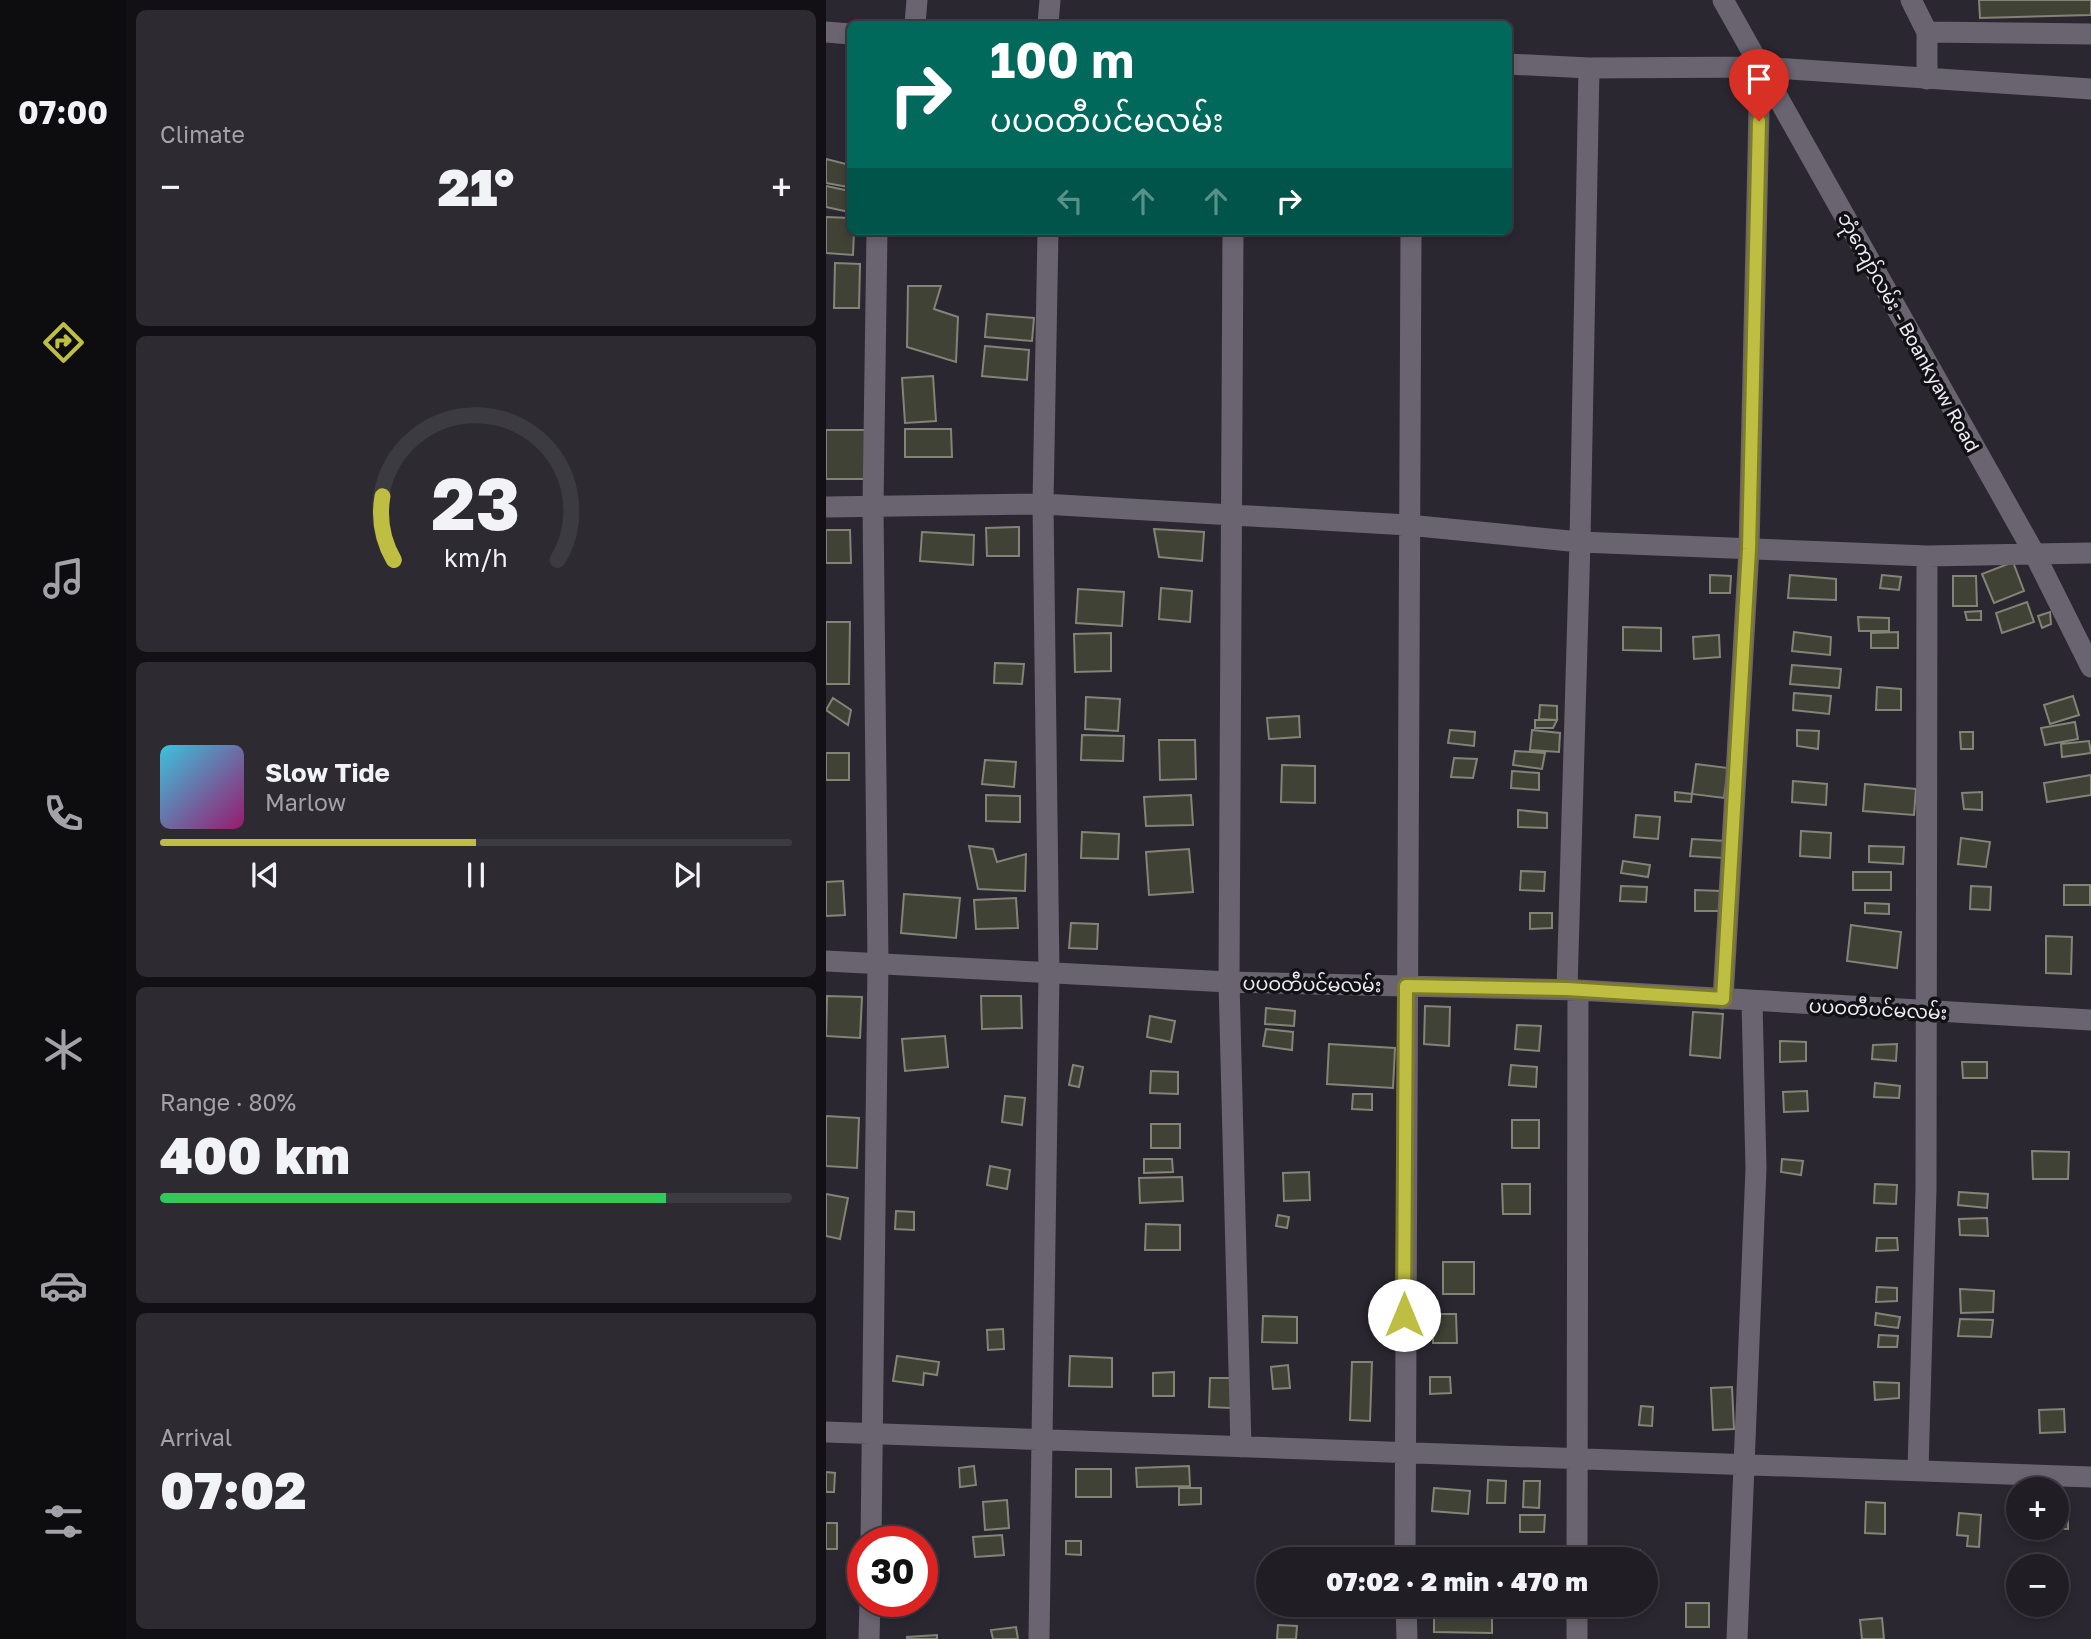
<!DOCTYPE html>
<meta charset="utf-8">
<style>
:root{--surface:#201d25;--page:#2d2a32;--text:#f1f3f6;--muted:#a2a2a7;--line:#3d3b42;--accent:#bebf42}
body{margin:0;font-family:"Golos Text","Noto Sans Myanmar",sans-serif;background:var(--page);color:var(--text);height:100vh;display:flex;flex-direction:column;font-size:26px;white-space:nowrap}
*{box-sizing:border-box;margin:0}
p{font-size:23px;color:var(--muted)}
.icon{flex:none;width:38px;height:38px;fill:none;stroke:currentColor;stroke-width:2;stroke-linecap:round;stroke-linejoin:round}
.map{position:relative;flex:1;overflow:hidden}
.side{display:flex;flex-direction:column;gap:10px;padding:10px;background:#121014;width:700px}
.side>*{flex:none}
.banner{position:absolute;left:21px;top:21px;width:665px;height:214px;border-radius:10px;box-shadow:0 4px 10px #0003,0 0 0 2px var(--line);background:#00695c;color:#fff;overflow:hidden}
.controls{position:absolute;left:1180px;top:1477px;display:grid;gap:14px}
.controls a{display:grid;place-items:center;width:63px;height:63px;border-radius:50%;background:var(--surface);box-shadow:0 4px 10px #0003,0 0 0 2px var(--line);font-size:35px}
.speed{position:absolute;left:21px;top:1526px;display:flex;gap:14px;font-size:35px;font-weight:700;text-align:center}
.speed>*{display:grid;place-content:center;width:91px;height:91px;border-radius:50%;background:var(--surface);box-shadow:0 4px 10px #0003,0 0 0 2px var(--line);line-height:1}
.speed .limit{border:10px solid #d22;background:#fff;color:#111}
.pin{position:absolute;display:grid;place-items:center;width:60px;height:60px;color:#fff;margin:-72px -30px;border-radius:50% 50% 50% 0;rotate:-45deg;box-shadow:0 0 7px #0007}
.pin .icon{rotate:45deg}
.me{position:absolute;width:77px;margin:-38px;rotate:0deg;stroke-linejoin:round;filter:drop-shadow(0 0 5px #0008)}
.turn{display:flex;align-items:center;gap:24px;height:147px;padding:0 28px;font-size:32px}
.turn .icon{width:91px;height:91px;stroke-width:2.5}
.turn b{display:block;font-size:49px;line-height:60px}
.lanes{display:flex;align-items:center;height:66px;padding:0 28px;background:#0003;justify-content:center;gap:35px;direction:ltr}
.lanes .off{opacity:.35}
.big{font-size:52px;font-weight:800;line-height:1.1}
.side .widget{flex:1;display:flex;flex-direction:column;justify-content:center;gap:10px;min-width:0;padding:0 24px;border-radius:10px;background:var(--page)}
.side .dial{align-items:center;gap:0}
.dial svg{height:182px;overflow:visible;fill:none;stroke:var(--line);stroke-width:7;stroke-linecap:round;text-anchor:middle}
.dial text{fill:var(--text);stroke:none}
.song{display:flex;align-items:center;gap:21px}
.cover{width:84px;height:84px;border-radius:10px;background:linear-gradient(135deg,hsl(190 70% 55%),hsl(320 70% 35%))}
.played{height:7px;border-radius:4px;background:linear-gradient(90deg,var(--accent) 50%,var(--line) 50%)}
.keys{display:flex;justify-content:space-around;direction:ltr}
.heat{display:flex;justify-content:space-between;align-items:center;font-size:38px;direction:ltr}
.charge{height:10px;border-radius:5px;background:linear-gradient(90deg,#34c759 80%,var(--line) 0)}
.trip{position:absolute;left:430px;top:1547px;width:402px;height:70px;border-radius:35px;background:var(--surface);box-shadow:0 4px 10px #0003,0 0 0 2px var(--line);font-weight:800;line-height:70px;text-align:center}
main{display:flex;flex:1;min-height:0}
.tab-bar{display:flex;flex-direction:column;width:126px;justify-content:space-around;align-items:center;background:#0d0c0f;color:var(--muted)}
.tab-bar .icon{width:49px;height:49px}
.tab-bar .active{color:var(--accent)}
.tab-bar b{font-size:32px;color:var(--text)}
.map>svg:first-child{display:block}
</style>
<main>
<nav class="tab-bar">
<b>07:00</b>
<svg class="icon active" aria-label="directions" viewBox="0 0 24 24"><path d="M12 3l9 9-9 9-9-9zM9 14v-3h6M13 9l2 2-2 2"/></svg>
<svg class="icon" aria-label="music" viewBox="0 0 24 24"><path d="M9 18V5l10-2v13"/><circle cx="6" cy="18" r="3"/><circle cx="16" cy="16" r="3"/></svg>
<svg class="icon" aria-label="phone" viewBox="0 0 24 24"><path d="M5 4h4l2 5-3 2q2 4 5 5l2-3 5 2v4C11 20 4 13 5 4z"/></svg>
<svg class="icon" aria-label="climate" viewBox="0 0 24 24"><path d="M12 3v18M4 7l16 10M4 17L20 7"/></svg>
<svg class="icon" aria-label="car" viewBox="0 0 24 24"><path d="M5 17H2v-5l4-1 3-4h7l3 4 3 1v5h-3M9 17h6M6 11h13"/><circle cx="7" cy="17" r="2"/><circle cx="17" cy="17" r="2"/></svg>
<svg class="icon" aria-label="filters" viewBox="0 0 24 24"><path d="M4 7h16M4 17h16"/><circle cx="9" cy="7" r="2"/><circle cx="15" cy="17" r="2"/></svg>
</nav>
<section class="side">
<div class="widget"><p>Climate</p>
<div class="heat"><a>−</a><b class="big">21°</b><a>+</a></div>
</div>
<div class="widget dial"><svg viewBox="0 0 100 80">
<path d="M14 69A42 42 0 1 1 86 69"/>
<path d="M14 69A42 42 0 0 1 9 41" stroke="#bebf42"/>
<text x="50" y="56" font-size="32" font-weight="700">23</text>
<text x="50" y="72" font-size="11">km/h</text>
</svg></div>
<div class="widget">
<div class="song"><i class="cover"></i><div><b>Slow Tide</b><p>Marlow</p></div></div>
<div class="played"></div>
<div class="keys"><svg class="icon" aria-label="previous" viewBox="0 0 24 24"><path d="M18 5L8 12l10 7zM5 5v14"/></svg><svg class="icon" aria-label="pause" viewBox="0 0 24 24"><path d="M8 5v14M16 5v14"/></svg><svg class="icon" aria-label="next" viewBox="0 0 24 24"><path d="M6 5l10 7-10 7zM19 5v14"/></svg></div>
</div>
<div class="widget"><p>Range · 80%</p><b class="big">400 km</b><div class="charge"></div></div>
<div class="widget"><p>Arrival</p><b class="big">07:02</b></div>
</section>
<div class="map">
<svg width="1265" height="1639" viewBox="0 0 1265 1639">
<rect width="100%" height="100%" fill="#2b2731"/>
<path fill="#414236" stroke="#838376" stroke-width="2" d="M 1153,0 L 1265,0 L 1265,15 L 1154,18 Z
M 0,159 L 20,164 L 22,187 L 0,183 Z
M 0,186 L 24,191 L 23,212 L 0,207 Z
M 0,217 L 24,218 L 24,231 L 28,231 L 27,255 L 0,253 Z
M 9,263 L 34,264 L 33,308 L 8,308 Z
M 82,286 L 115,286 L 108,309 L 132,317 L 130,362 L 81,347 Z
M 161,314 L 208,318 L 206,341 L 159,337 Z
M 159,346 L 203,350 L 201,380 L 156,376 Z
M 107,376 L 110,421 L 79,423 L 76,378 Z
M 79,429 L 125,429 L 126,457 L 79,457 Z
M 0,430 L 39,430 L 40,479 L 0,479 Z
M 193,527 L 193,556 L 161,556 L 160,528 Z
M 328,529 L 378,532 L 376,561 L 333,557 Z
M 0,530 L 24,530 L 25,563 L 0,563 Z
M 96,532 L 148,535 L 147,565 L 94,561 Z
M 1187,562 L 1198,591 L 1168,603 L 1156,574 Z
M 884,575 L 905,576 L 904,593 L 884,593 Z
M 964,575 L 1010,579 L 1010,600 L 962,598 Z
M 1056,575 L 1075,577 L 1073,590 L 1054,588 Z
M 1127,576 L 1150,576 L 1151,606 L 1127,606 Z
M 335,588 L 366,591 L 364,622 L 333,619 Z
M 252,589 L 298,592 L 296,626 L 250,623 Z
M 1201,602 L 1208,622 L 1176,633 L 1170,613 Z
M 1155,611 L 1155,620 L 1141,620 L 1139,612 Z
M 1224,612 L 1225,624 L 1216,628 L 1212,616 Z
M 1032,617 L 1063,618 L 1063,631 L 1033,631 Z
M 0,622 L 24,622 L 23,684 L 0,684 Z
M 797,627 L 835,628 L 835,651 L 797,650 Z
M 968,632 L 1005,637 L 1004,655 L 966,651 Z
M 1072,632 L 1072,648 L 1045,648 L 1045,633 Z
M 285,633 L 285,671 L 249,672 L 248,634 Z
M 893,635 L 894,657 L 868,659 L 867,637 Z
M 169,663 L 198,664 L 196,684 L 168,683 Z
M 966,665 L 1015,669 L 1013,688 L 964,684 Z
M 1051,687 L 1075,689 L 1075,710 L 1050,710 Z
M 968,693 L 1005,696 L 1003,714 L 967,710 Z
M 1247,696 L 1253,715 L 1224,724 L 1218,705 Z
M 260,697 L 294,699 L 292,731 L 259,729 Z
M 7,698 L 25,710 L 22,725 L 0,710 Z
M 714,705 L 731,706 L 731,720 L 713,719 Z
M 473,716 L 474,737 L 443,739 L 441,718 Z
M 709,720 L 731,720 L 727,728 L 709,728 Z
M 1249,722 L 1252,739 L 1219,745 L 1215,728 Z
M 624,730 L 649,732 L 648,746 L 622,743 Z
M 706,730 L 734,733 L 733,752 L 704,750 Z
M 971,730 L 993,731 L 992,749 L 971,746 Z
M 1134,732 L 1147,732 L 1147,749 L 1135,749 Z
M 256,735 L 298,736 L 297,761 L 255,760 Z
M 333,740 L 369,740 L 370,779 L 334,780 Z
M 1263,741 L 1265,753 L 1236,757 L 1235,744 Z
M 689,751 L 719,753 L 716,769 L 687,765 Z
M 0,753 L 23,753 L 23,780 L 0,780 Z
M 628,758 L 651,759 L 647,778 L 625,777 Z
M 159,760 L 190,762 L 188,787 L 156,784 Z
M 870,764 L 902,768 L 898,798 L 866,794 Z
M 456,765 L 489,766 L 489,803 L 455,802 Z
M 686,771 L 713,773 L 713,790 L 685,788 Z
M 1265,775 L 1265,795 L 1221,802 L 1218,783 Z
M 967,781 L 1001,784 L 1000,805 L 966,802 Z
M 1039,784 L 1090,789 L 1088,815 L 1037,811 Z
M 849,792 L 866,794 L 865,802 L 849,801 Z
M 1156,792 L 1156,810 L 1138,809 L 1136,793 Z
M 160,795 L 194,796 L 194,822 L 160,821 Z
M 365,795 L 367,825 L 320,826 L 318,797 Z
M 692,810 L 721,813 L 721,828 L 692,827 Z
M 810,815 L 834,817 L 832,839 L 808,837 Z
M 975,831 L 1005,833 L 1004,858 L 974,856 Z
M 256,832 L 293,834 L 292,859 L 255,858 Z
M 1135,838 L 1164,842 L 1160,867 L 1132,864 Z
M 866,839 L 900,841 L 898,858 L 864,856 Z
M 143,846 L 167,849 L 171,862 L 200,854 L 199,891 L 152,889 Z
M 1043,846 L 1078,847 L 1077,864 L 1043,862 Z
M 363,849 L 367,892 L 323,895 L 320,852 Z
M 797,861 L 824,865 L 822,877 L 795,873 Z
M 695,871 L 719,872 L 718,891 L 694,890 Z
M 1027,872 L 1065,872 L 1065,890 L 1027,890 Z
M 17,881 L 19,915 L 0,916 L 0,882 Z
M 1238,885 L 1264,885 L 1264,905 L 1238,905 Z
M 795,886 L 821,887 L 820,902 L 794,901 Z
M 1145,886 L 1165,887 L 1164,910 L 1144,909 Z
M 869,890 L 895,891 L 895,911 L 869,911 Z
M 78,894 L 134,898 L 130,938 L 75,933 Z
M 190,898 L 192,928 L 150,929 L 148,900 Z
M 1039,903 L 1063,904 L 1063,914 L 1039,913 Z
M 704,913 L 726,913 L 726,928 L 704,929 Z
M 245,923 L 272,924 L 271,949 L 243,948 Z
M 1025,925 L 1075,932 L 1071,968 L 1021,961 Z
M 1220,936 L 1246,937 L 1245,974 L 1220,973 Z
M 1,996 L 36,997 L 34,1038 L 0,1036 Z
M 155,996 L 195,996 L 196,1028 L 156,1029 Z
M 599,1006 L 624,1007 L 623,1046 L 598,1044 Z
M 440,1008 L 469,1011 L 468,1026 L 439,1024 Z
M 867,1012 L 897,1014 L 894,1058 L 864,1055 Z
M 324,1016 L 349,1021 L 345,1042 L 321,1037 Z
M 691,1025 L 715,1026 L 713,1051 L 689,1049 Z
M 440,1029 L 467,1032 L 466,1050 L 437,1046 Z
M 119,1036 L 122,1067 L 79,1071 L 76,1039 Z
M 954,1041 L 980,1042 L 980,1061 L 954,1062 Z
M 503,1044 L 569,1048 L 567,1088 L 501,1084 Z
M 1071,1044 L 1070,1061 L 1046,1059 L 1047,1045 Z
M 1136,1062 L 1161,1062 L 1161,1078 L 1137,1078 Z
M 247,1065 L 257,1067 L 253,1087 L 243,1085 Z
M 685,1065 L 711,1067 L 710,1087 L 683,1085 Z
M 325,1071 L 352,1072 L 352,1094 L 324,1093 Z
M 1049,1083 L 1074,1086 L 1073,1098 L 1048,1097 Z
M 981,1091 L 982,1111 L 958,1112 L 957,1092 Z
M 527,1094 L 546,1094 L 546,1110 L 526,1109 Z
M 179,1096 L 199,1098 L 196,1125 L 176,1122 Z
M 0,1116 L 33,1118 L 31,1168 L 0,1166 Z
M 686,1120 L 713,1120 L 713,1148 L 686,1148 Z
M 325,1124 L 354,1124 L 354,1148 L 325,1148 Z
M 1206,1151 L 1243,1152 L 1242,1179 L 1207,1179 Z
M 318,1159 L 346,1159 L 347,1172 L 318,1173 Z
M 956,1159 L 977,1161 L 975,1175 L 955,1172 Z
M 164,1166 L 184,1170 L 181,1189 L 161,1185 Z
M 483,1172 L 484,1200 L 458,1201 L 457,1173 Z
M 356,1177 L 357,1201 L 314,1203 L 313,1178 Z
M 676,1184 L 704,1184 L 704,1214 L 677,1214 Z
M 1049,1184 L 1071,1185 L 1070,1204 L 1048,1203 Z
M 1133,1192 L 1162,1194 L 1161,1208 L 1132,1205 Z
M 0,1194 L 22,1198 L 14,1239 L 0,1236 Z
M 70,1211 L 88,1212 L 88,1230 L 69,1229 Z
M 452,1215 L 463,1217 L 461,1228 L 450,1226 Z
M 1161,1218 L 1162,1236 L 1134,1235 L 1133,1219 Z
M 320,1224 L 354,1225 L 354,1250 L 319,1250 Z
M 1051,1238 L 1071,1238 L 1072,1250 L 1050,1251 Z
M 617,1262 L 648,1262 L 648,1294 L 617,1294 Z
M 1051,1287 L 1071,1288 L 1071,1301 L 1050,1302 Z
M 1134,1289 L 1168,1291 L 1167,1312 L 1135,1313 Z
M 1050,1313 L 1074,1317 L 1072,1328 L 1049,1325 Z
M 607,1314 L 630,1314 L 631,1343 L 607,1343 Z
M 437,1316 L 471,1317 L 471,1343 L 436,1342 Z
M 1134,1319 L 1167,1320 L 1165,1337 L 1132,1336 Z
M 177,1329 L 178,1349 L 162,1350 L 161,1330 Z
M 1053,1335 L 1072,1336 L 1071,1347 L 1052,1347 Z
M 71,1356 L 113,1362 L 111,1375 L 98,1373 L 97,1385 L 67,1381 Z
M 244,1356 L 286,1358 L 286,1387 L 243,1386 Z
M 526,1362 L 546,1362 L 544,1421 L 524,1420 Z
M 462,1365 L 464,1388 L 447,1389 L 445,1367 Z
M 348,1372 L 348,1396 L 327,1396 L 327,1373 Z
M 604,1377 L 624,1377 L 625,1393 L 604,1394 Z
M 384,1378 L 406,1378 L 405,1408 L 383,1407 Z
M 1048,1382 L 1073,1383 L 1073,1398 L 1049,1400 Z
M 906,1387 L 908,1429 L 887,1430 L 885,1388 Z
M 815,1406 L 827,1407 L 826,1426 L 813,1425 Z
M 1238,1409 L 1239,1432 L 1214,1433 L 1213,1410 Z
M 148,1466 L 150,1485 L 134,1487 L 133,1468 Z
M 363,1466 L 364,1486 L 311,1487 L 310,1468 Z
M 250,1469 L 285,1469 L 285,1497 L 250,1497 Z
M 0,1472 L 9,1473 L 8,1492 L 0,1492 Z
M 662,1480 L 680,1481 L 679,1503 L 661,1503 Z
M 698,1481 L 714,1481 L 713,1508 L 697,1507 Z
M 353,1488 L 375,1488 L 375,1504 L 353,1505 Z
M 608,1488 L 644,1491 L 642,1514 L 606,1511 Z
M 181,1500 L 183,1528 L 159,1530 L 157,1502 Z
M 1040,1502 L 1059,1503 L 1059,1534 L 1039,1533 Z
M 1230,1510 L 1242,1510 L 1242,1529 L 1218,1528 L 1230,1528 Z
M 1133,1513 L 1155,1515 L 1153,1547 L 1141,1546 L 1142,1536 L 1131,1535 Z
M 694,1515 L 719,1515 L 718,1532 L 694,1532 Z
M 0,1523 L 11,1523 L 11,1549 L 0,1549 Z
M 176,1535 L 178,1555 L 149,1557 L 147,1537 Z
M 240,1541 L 255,1541 L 255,1555 L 240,1554 Z
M 775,1549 L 814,1550 L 814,1559 L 775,1559 Z
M 860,1603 L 883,1603 L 883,1627 L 860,1627 Z
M 761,1605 L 798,1605 L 797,1617 L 761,1616 Z
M 626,1607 L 666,1607 L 666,1633 L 608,1632 L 608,1616 L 626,1616 Z
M 1056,1618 L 1058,1639 L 1036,1639 L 1034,1620 Z
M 452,1625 L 471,1626 L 470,1639 L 451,1639 Z
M 190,1627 L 192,1639 L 167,1639 L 165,1630 Z
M 111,1635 L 111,1639 L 81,1639 L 81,1637 Z"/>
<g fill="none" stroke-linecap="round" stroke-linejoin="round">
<path stroke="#696470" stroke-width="21" d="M 897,0 L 1207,551 L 1265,667
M 1085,0 L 1101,32 L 1265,34
M 89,24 L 91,0
M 222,24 L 224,0
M 0,32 L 24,34
M 1101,32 L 1101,79
M 682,64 L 763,68 L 934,67 L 1265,89
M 407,231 L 403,982 L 415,1447
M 0,507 L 217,504 L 582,525 L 754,542 L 1101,556 L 1265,553
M 0,961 L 403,982 L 752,990 L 1265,1020
M 741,989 L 754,542 L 763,68
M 897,999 L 923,549 L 934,67
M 0,1432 L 1265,1477
M 1092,1470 L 1100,1189 L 1101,556
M 45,1542 L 52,962 L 47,507 L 51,231
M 579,1559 L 585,231
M 751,1559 L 752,990
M 580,1605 L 581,1639
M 43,1639 L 44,1601
M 213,1639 L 223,974 L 217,504 L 222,231
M 751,1639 L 751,1605
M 911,1639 L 930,1168 L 926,1002"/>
</g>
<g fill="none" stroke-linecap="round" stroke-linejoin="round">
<g stroke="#7c7c2b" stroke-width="18">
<path id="route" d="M 578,1315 L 580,986 L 741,989 L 897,999 L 923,549 L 933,121"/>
</g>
<use href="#route" stroke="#bebf42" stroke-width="12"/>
</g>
<g text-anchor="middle" stroke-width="7" stroke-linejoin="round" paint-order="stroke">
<g font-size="19" fill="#eeecf2" stroke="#121115">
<text transform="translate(1083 332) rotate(61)" y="7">ဘုံကျော်လမ်း - Boankyaw Road</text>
<text transform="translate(486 984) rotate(1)" y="7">ပပဝတီပင်မလမ်း</text>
<text transform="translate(1052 1009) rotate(3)" y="7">ပပဝတီပင်မလမ်း</text>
</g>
</g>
</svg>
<div class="controls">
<a>+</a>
<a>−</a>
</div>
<div class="speed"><div class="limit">30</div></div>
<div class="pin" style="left:933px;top:121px;background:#d93025"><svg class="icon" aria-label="arrive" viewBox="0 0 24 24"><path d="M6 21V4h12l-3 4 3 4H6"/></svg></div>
<svg class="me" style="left:578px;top:1315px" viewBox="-20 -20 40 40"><circle r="19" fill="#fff"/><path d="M0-13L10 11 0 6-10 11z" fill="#bebf42"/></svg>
<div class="trip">07:02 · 2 min · 470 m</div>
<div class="banner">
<div class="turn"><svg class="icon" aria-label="right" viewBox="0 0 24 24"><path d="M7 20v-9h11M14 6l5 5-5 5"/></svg><div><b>100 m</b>ပပဝတီပင်မလမ်း</div></div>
<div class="lanes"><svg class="icon off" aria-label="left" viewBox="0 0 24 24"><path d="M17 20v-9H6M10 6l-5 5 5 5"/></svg><svg class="icon off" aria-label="ahead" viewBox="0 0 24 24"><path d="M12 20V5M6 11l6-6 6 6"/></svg><svg class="icon off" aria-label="ahead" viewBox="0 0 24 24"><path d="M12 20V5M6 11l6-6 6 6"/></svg><svg class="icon" aria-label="right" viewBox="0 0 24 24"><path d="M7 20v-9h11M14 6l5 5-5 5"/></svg></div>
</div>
</div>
</main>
